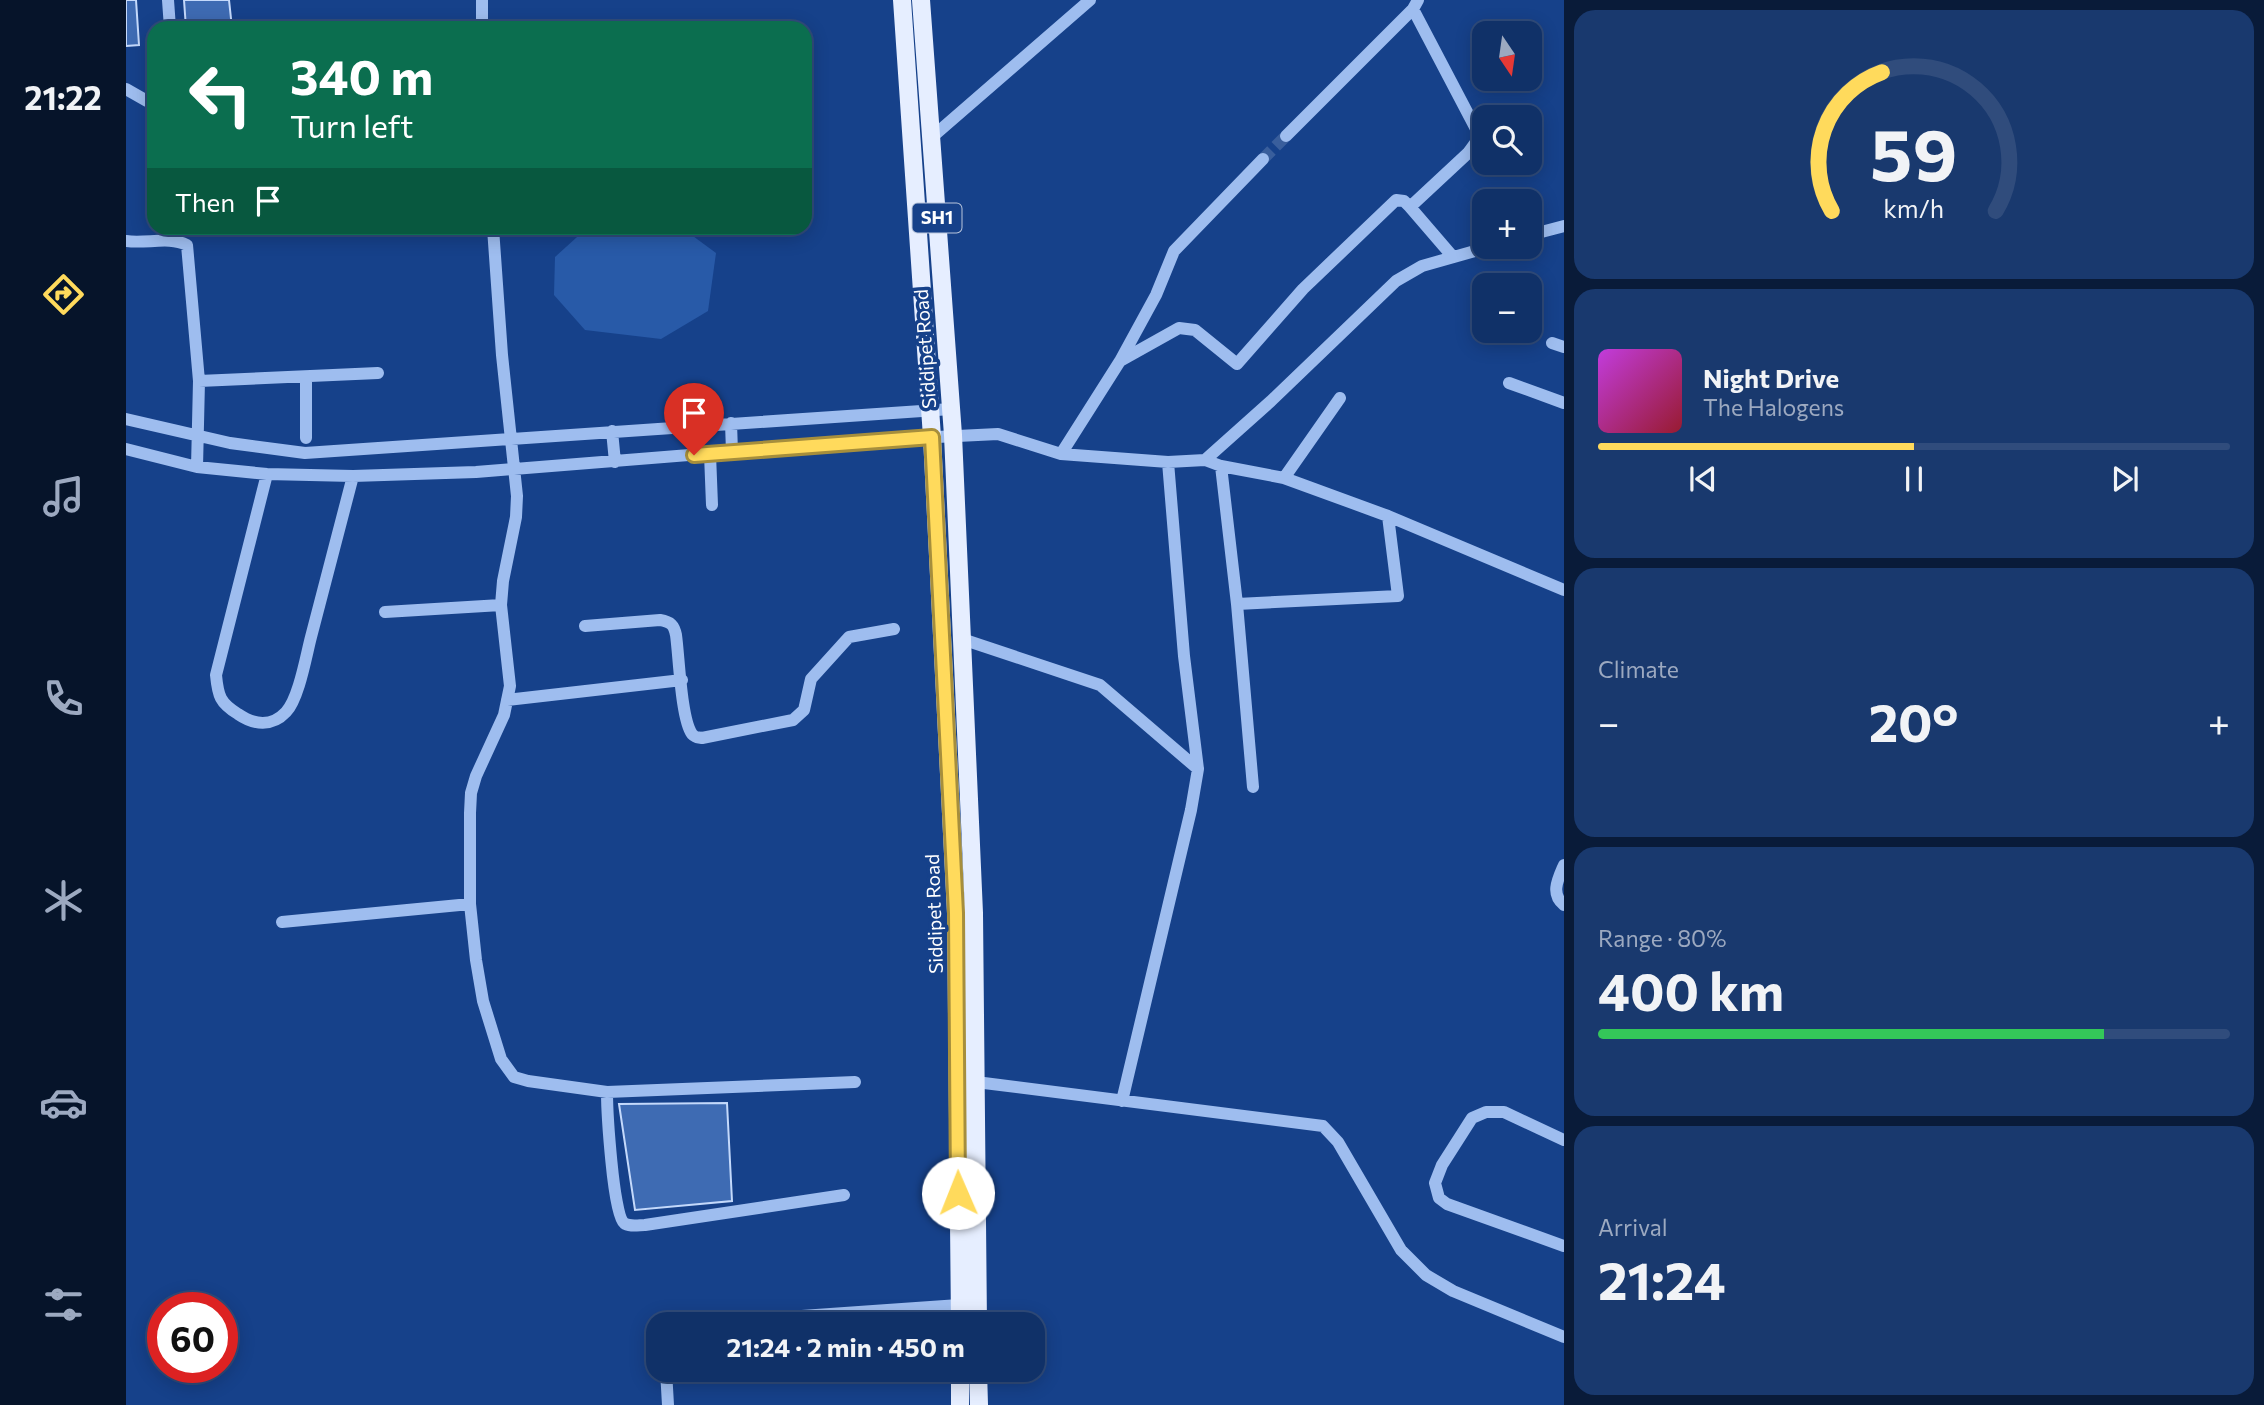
<!DOCTYPE html>
<meta charset="utf-8">
<style>
:root{--surface:#103168;--page:#19396e;--text:#f1f3f6;--muted:#9ca9c0;--line:#304c7c;--accent:#ffda5c}
body{margin:0;font-family:Commissioner,sans-serif;background:var(--page);color:var(--text);height:100vh;display:flex;flex-direction:column;font-size:26px;white-space:nowrap}
*{box-sizing:border-box;margin:0}
p{font-size:23px;color:var(--muted)}
.icon{flex:none;width:38px;height:38px;fill:none;stroke:currentColor;stroke-width:2;stroke-linecap:round;stroke-linejoin:round}
.map{position:relative;flex:1;overflow:hidden}
.sheet{display:flex;flex-direction:column;gap:10px;padding:10px;background:#091b39;width:700px}
.sheet>*{flex:none}
.banner{position:absolute;left:21px;top:21px;width:665px;height:214px;border-radius:21px;box-shadow:0 4px 18px #0003,0 0 0 2px var(--line);background:#0b6e4f;color:#fff;overflow:hidden}
.needle{width:46px;rotate:167deg}
.controls{position:absolute;left:1346px;top:21px;display:grid;gap:14px}
.controls a{display:grid;place-items:center;width:70px;height:70px;border-radius:14px;background:var(--surface);box-shadow:0 4px 18px #0003,0 0 0 2px var(--line);font-size:35px}
.speed{position:absolute;left:21px;top:1292px;display:flex;gap:14px;font-size:35px;font-weight:700;text-align:center}
.speed>*{display:grid;place-content:center;width:91px;height:91px;border-radius:50%;background:var(--surface);box-shadow:0 4px 18px #0003,0 0 0 2px var(--line);line-height:1}
.speed .limit{border:10px solid #d22;background:#fff;color:#111}
.pin{position:absolute;display:grid;place-items:center;width:60px;height:60px;color:#fff;margin:-72px -30px;border-radius:50% 50% 50% 0;rotate:-45deg;box-shadow:0 0 7px #0007}
.pin .icon{rotate:45deg}
.me{position:absolute;width:77px;margin:-38px;rotate:359deg;stroke-linejoin:round;filter:drop-shadow(0 0 5px #0008)}
.turn{display:flex;align-items:center;gap:24px;height:147px;padding:0 28px;font-size:32px}
.turn .icon{width:91px;height:91px;stroke-width:2.5}
.turn b{display:block;font-size:49px;line-height:60px}
.then{display:flex;align-items:center;height:66px;padding:0 28px;background:#0003;gap:14px;font-size:26px}
.big{font-size:52px;font-weight:700;line-height:1.1}
.sheet .card{flex:1;display:flex;flex-direction:column;justify-content:center;gap:10px;min-width:0;padding:0 24px;border-radius:21px;background:var(--page)}
.sheet .dial{align-items:center;gap:0}
.dial svg{height:182px;overflow:visible;fill:none;stroke:var(--line);stroke-width:7;stroke-linecap:round;text-anchor:middle}
.dial text{fill:var(--text);stroke:none}
.song{display:flex;align-items:center;gap:21px}
.cover{width:84px;height:84px;border-radius:10px;background:linear-gradient(135deg,hsl(290 70% 55%),hsl(350 70% 35%))}
.played{height:7px;border-radius:4px;background:linear-gradient(90deg,var(--accent) 50%,var(--line) 50%)}
.keys{display:flex;justify-content:space-around;direction:ltr}
.heat{display:flex;justify-content:space-between;align-items:center;font-size:38px;direction:ltr}
.charge{height:10px;border-radius:5px;background:linear-gradient(90deg,#34c759 80%,var(--line) 0)}
.trip{position:absolute;left:520px;top:1312px;width:399px;height:70px;border-radius:21px;background:var(--surface);box-shadow:0 4px 18px #0003,0 0 0 2px var(--line);font-weight:700;line-height:70px;text-align:center}
main{display:flex;flex:1;min-height:0}
.tabs{display:flex;flex-direction:column;width:126px;justify-content:space-around;align-items:center;background:#06142a;color:var(--muted)}
.tabs .icon{width:49px;height:49px}
.tabs .active{color:var(--accent)}
.tabs b{font-size:32px;color:var(--text)}
.map>svg:first-child{display:block}
</style>
<main>
<nav class="tabs">
<b>21:22</b>
<svg class="icon active" aria-label="directions" viewBox="0 0 24 24"><path d="M12 3l9 9-9 9-9-9zM9 14v-3h6M13 9l2 2-2 2"/></svg>
<svg class="icon" aria-label="music" viewBox="0 0 24 24"><path d="M9 18V5l10-2v13"/><circle cx="6" cy="18" r="3"/><circle cx="16" cy="16" r="3"/></svg>
<svg class="icon" aria-label="phone" viewBox="0 0 24 24"><path d="M5 4h4l2 5-3 2q2 4 5 5l2-3 5 2v4C11 20 4 13 5 4z"/></svg>
<svg class="icon" aria-label="climate" viewBox="0 0 24 24"><path d="M12 3v18M4 7l16 10M4 17L20 7"/></svg>
<svg class="icon" aria-label="car" viewBox="0 0 24 24"><path d="M5 17H2v-5l4-1 3-4h7l3 4 3 1v5h-3M9 17h6M6 11h13"/><circle cx="7" cy="17" r="2"/><circle cx="17" cy="17" r="2"/></svg>
<svg class="icon" aria-label="filters" viewBox="0 0 24 24"><path d="M4 7h16M4 17h16"/><circle cx="9" cy="7" r="2"/><circle cx="15" cy="17" r="2"/></svg>
</nav>
<div class="map">
<svg width="1438" height="1405" viewBox="0 0 1438 1405">
<rect width="100%" height="100%" fill="#16418a"/>
<path fill="#285aa8" d="M 461,228 L 556,228 L 590,253 L 582,311 L 535,339 L 459,330 L 428,295 L 429,257 Z"/>
<path fill="#3e6bb3" stroke="#c4d9fb" stroke-width="2" d="M 0,0 L 10,0 L 13,45 L 0,46 Z
M 58,0 L 103,0 L 106,28 L 60,28 Z
M 601,1103 L 606,1201 L 509,1210 L 493,1104 Z"/>
<g fill="none" stroke-linecap="round" stroke-linejoin="round">
<path stroke="#395e9c" stroke-width="12" stroke-dasharray="12 6" stroke-linecap="butt" d="M 1137,159 L 1160,136"/>
<path stroke="#9ebdef" stroke-width="12" d="M 42,0 L 44,28
M 356,0 L 356,28
M 0,89 L 21,101 L 28,100
M 1160,136 L 1287,9
M 805,138 L 964,0
M 1284,207 L 1342,153 L 1350,142 L 1350,129 L 1287,9 L 1292,0
M 367,228 L 376,355 L 391,496 L 390,517 L 377,581 L 375,605 L 384,686 L 378,715 L 350,776 L 345,793 L 344,813 L 344,904 L 350,960 L 357,1001 L 375,1059 L 388,1077 L 402,1081 L 481,1092 L 729,1082
M 1404,235 L 1438,226
M 0,241 C 20,244 43,236 61,245 L 73,381 L 71,467
M 1426,343 L 1438,347
M 994,361 L 1030,295 L 1048,251 L 1137,159
M 180,377 L 180,438
M 73,381 L 252,373
M 1383,383 L 1438,403
M 0,419 L 104,443 L 179,453 L 825,409
M 605,423 L 606,452
M 486,431 L 489,462
M 0,449 L 71,467 L 141,474 L 227,476 L 350,472 L 750,440 L 872,434 L 935,454 L 1042,462 L 1079,460 L 1095,466 L 1158,478 L 1262,516 L 1438,590
M 584,454 L 586,505
M 935,454 L 994,361 L 1053,328 L 1069,330 L 1111,364 L 1177,289 L 1270,200 L 1278,201 L 1284,207 L 1327,257
M 1079,460 L 1145,401 L 1270,281 L 1296,266 L 1363,247
M 1042,462 L 1058,656 L 1072,769
M 1095,466 L 1111,604 L 1127,787
M 141,474 L 90,675 C 92,696 94,703 112,714 C 128,725 146,727 160,712 C 173,698 180,656 185,637 C 199,583 213,530 227,476
M 1158,478 L 1214,398
M 1111,604 L 1272,596 L 1262,516
M 259,612 L 375,605
M 459,626 L 534,620 C 545,622 548,625 550,635 C 553,656 555,719 566,734 C 570,738 570,737 576,738 L 667,720 L 678,710 L 685,679 L 723,637 L 768,629
M 836,639 L 974,685 L 1072,769 L 1065,810 L 996,1101
M 381,700 L 556,680
M 1438,865 C 1432,879 1424,894 1438,905
M 156,922 L 344,904
M 850,1082 L 1197,1126 L 1212,1142 L 1275,1250 L 1300,1275 L 1327,1291 L 1438,1337
M 481,1092 C 481,1110 487,1215 498,1223 C 503,1227 513,1225 519,1225 L 718,1195
M 1438,1140 L 1378,1112 L 1360,1112 L 1346,1118 L 1316,1165 L 1309,1183 L 1313,1198 L 1321,1204 L 1438,1246
M 547,1325 L 833,1305
M 540,1370 L 542,1405"/>
<path stroke="#e6eeff" stroke-width="18" d="M 776,0 L 806,437 L 830,913 L 834,1325
M 795,0 L 827,435 L 848,913 L 852,1325
M 834,1370 L 834,1405
M 852,1370 L 853,1405"/>
</g>
<g fill="none" stroke-linecap="round" stroke-linejoin="round">
<g stroke="#a68e3c" stroke-width="18">
<path id="route" d="M 568,455 L 806,437 L 830,913 L 832,1193"/>
</g>
<use href="#route" stroke="#ffda5c" stroke-width="12"/>
</g>
<g text-anchor="middle" stroke-width="7" stroke-linejoin="round" paint-order="stroke">
<rect fill="#16418a" stroke="#b9c6dc" stroke-width="2" x="786.5" y="203.5" width="49" height="29" rx="5"/>
<g font-size="18" font-weight="bold" fill="#fff">
<text x="811" y="224">SH1</text>
</g>
<g font-size="19" fill="#fff" stroke="#16418a">
<text transform="translate(799 349) rotate(-94)" y="7">Siddipet Road</text>
<text transform="translate(808 914) rotate(-92)" y="7">Siddipet Road</text>
</g>
</g>
</svg>
<div class="controls">
<a><svg class="needle" viewBox="-14 -14 28 28"><path d="M0-13l5 13h-10z" fill="#e53935"/><path d="M0 13l5-13h-10z" fill="#9ca9c0"/></svg></a>
<a><svg class="icon" aria-label="search" viewBox="0 0 24 24"><circle cx="10" cy="10" r="6"/><path d="M15 15l6 6"/></svg></a>
<a>+</a>
<a>−</a>
</div>
<div class="speed"><div class="limit">60</div></div>
<div class="pin" style="left:568px;top:455px;background:#d93025"><svg class="icon" aria-label="arrive" viewBox="0 0 24 24"><path d="M6 21V4h12l-3 4 3 4H6"/></svg></div>
<svg class="me" style="left:832px;top:1193px" viewBox="-20 -20 40 40"><circle r="19" fill="#fff"/><path d="M0-13L10 11 0 6-10 11z" fill="#ffda5c"/></svg>
<div class="trip">21:24 · 2 min · 450 m</div>
<div class="banner">
<div class="turn"><svg class="icon" aria-label="left" viewBox="0 0 24 24"><path d="M17 20v-9H6M10 6l-5 5 5 5"/></svg><div><b>340 m</b>Turn left</div></div>
<div class="then">Then<svg class="icon" aria-label="arrive" viewBox="0 0 24 24"><path d="M6 21V4h12l-3 4 3 4H6"/></svg></div>
</div>
</div>
<section class="sheet">
<div class="card dial"><svg viewBox="0 0 100 80">
<path d="M14 69A42 42 0 1 1 86 69"/>
<path d="M14 69A42 42 0 0 1 36 8" stroke="#ffda5c"/>
<text x="50" y="56" font-size="32" font-weight="700">59</text>
<text x="50" y="72" font-size="11">km/h</text>
</svg></div>
<div class="card">
<div class="song"><i class="cover"></i><div><b>Night Drive</b><p>The Halogens</p></div></div>
<div class="played"></div>
<div class="keys"><svg class="icon" aria-label="previous" viewBox="0 0 24 24"><path d="M18 5L8 12l10 7zM5 5v14"/></svg><svg class="icon" aria-label="pause" viewBox="0 0 24 24"><path d="M8 5v14M16 5v14"/></svg><svg class="icon" aria-label="next" viewBox="0 0 24 24"><path d="M6 5l10 7-10 7zM19 5v14"/></svg></div>
</div>
<div class="card"><p>Climate</p>
<div class="heat"><a>−</a><b class="big">20°</b><a>+</a></div>
</div>
<div class="card"><p>Range · 80%</p><b class="big">400 km</b><div class="charge"></div></div>
<div class="card"><p>Arrival</p><b class="big">21:24</b></div>
</section>
</main>
